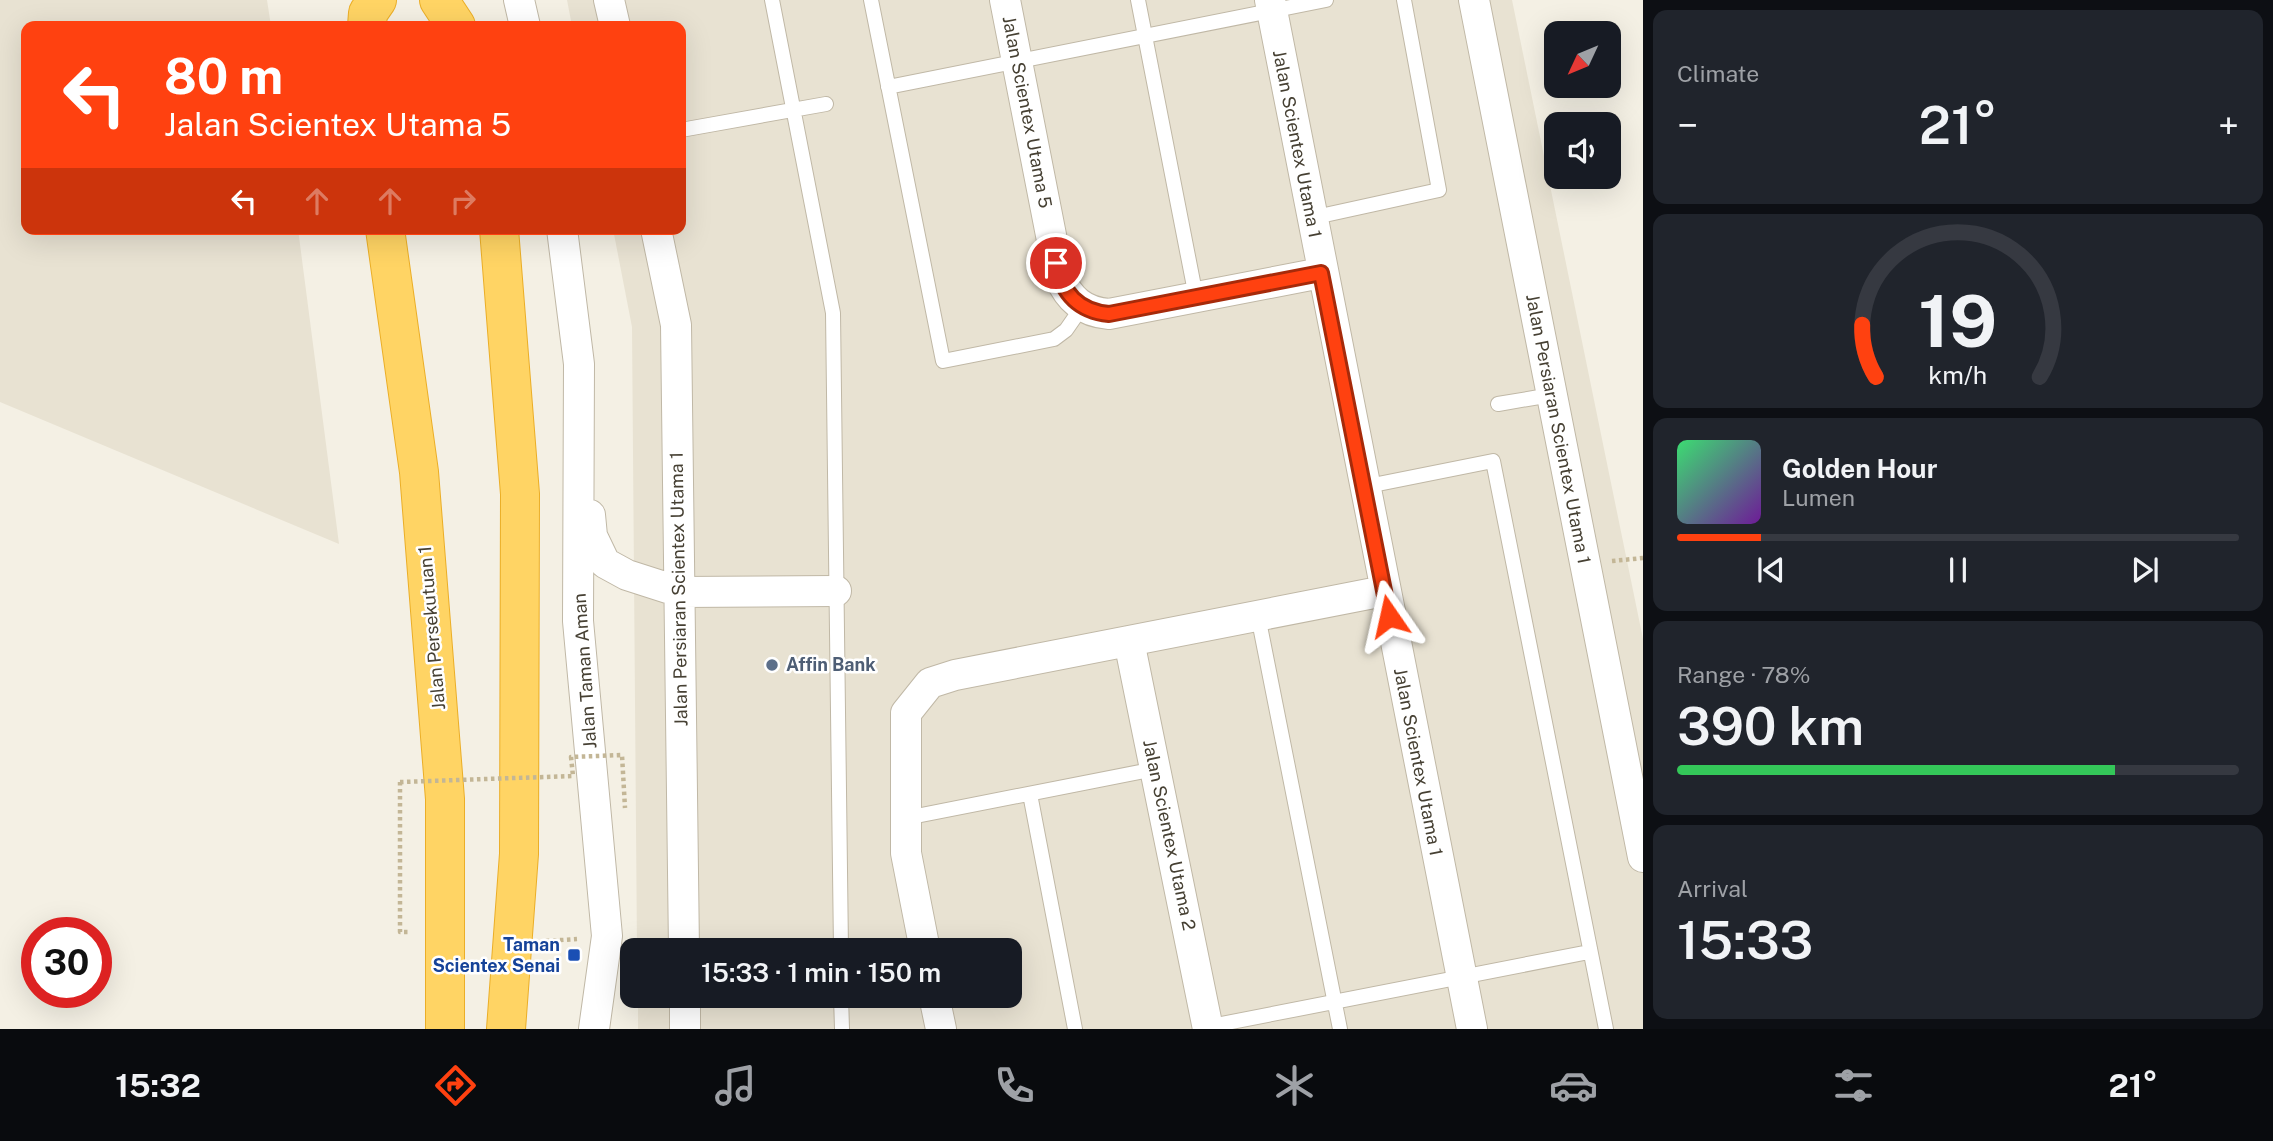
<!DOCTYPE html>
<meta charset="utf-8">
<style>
:root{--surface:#171b24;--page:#20242c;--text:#f1f3f6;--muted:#9ea1a6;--line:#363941;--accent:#ff4110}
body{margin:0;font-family:"Public Sans",sans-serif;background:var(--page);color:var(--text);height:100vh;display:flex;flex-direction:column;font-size:26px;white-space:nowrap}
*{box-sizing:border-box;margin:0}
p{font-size:23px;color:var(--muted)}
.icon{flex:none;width:38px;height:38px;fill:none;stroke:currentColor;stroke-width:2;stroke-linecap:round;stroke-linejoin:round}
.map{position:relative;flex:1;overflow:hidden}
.side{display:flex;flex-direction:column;gap:10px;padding:10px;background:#0d0f14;width:630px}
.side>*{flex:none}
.banner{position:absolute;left:21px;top:21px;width:665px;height:214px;border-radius:14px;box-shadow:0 7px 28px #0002;background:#ff4110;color:#fff;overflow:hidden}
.needle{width:46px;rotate:226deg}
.tools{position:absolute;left:1544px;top:21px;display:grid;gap:14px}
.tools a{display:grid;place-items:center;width:77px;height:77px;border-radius:14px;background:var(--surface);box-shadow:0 7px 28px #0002;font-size:35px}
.speed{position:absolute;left:21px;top:917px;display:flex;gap:14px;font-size:35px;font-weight:700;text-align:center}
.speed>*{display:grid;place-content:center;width:91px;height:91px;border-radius:50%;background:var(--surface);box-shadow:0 7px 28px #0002;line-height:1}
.speed .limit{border:10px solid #d22;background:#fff;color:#111}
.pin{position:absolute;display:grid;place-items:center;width:60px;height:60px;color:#fff;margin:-30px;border:4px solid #fff;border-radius:50%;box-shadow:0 2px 7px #0007}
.me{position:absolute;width:77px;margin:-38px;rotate:349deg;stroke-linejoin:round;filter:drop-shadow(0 0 5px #0008)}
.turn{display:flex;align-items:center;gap:24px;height:147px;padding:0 28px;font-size:32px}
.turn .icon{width:91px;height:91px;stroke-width:2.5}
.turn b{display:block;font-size:49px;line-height:60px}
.lanes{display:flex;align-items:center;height:66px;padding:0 28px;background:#0003;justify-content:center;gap:35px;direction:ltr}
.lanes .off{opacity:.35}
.big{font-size:52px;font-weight:600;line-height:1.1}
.side .card{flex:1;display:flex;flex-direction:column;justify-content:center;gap:10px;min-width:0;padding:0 24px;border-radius:14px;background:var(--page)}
.side .dial{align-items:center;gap:0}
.dial svg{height:182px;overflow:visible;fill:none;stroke:var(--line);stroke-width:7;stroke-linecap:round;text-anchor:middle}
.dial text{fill:var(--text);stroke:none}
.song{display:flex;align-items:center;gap:21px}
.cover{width:84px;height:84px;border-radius:10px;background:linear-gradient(135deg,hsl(140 70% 55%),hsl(280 70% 35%))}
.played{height:7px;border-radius:4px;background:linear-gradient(90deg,var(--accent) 15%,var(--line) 15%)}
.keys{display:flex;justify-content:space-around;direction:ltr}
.heat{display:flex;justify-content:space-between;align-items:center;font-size:38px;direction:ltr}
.charge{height:10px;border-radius:5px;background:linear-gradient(90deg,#34c759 78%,var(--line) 0)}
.trip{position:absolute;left:620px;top:938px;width:402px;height:70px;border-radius:14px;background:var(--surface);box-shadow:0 7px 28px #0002;font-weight:600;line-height:70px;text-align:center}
.dock{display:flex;height:112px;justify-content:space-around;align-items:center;background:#090b0e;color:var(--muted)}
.dock .icon{width:49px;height:49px}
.dock .active{color:var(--accent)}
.dock b{font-size:32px;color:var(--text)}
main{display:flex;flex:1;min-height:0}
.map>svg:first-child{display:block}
</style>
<main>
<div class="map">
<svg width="1643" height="1029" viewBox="0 0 1643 1029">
<rect width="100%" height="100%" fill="#f4f0e4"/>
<path fill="#e8e2d2" d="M 0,0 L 267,0 L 271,26 L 26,26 L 26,229 L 298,229 L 339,544 L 0,402 Z
M 567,0 L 1512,0 L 1643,639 L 1643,1029 L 638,1029 L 638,996 L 1010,996 L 1010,950 L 637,950 L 632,327 L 613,229 L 681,229 L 681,26 L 572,26 Z"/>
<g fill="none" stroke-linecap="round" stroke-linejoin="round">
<g stroke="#c0b8a6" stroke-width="16">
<path id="lane" d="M 772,0 L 833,313 L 841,950
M 871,0 L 943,361 L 1054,339 L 1066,330 L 1082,307
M 1138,0 L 1196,297
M 888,87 L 1326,0
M 681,130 L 826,104
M 1311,218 L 1439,190 L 1404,0
M 1498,404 L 1551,395
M 1363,487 L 1493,461 L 1606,1029
M 1258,616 L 1340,1029
M 1030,794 L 1075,1029
M 906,818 L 1155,769
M 841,996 L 842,1029
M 1206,1027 L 1589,952"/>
</g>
<g stroke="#c0b8a6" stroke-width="32">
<path id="street" d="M 519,0 L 525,26
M 609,0 L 615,26
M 1005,0 L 1059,276 C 1069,299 1083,312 1109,314 L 1321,273
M 1270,0 L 1472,1029
M 1474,0 L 1643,857
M 562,229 L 579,364 L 578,621 L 607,936 L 594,1029
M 656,229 L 676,325 L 684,950
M 590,515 L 592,536 L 605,563 L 627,575 L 680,592 L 836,591
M 1129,641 L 1208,1029
M 925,950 L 906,853 L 906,713 L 930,683 L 955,675 L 1384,591
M 685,996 L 685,1029
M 934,996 L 941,1029"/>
</g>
<g stroke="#ebae27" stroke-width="40">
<path id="highway" d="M 439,0 L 456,26
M 367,26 L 368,13 L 377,0
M 385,229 L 419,472 L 445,799 L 445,1029
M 499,229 L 520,494 L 519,854 L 506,1029"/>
</g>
<path stroke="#c3b696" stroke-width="4.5" stroke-dasharray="3.5 3.5" stroke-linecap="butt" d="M 1612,561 L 1643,558
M 400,782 L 400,932 L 410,932
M 546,941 L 577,939"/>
<use href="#lane" stroke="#fff" stroke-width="14"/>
<use href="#street" stroke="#fff" stroke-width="30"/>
<use href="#highway" stroke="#ffd464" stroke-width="38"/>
<path stroke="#c3b696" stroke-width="4.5" stroke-dasharray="3.5 3.5" stroke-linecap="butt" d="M 400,782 L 573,776 L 571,757 L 622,755 L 625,808"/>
</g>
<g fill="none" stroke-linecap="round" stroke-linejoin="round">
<g stroke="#a62a0a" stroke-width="18">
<path id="route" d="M 1056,263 C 1062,293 1078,311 1109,314 L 1321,273 L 1389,616"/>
</g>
<use href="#route" stroke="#ff4110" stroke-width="12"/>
</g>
<circle fill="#5c6f8a" stroke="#fff" stroke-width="2.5" cx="772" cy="665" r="7"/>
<rect fill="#1a4fb4" stroke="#fff" stroke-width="2.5" x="567" y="948" width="14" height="14" rx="3.5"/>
<g text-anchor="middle" stroke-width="5" stroke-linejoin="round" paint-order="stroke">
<g font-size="18" fill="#464033" stroke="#fff">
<text transform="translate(1027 112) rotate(79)" y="6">Jalan Scientex Utama 5</text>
<text transform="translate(1297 144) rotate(79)" y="6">Jalan Scientex Utama 1</text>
<text transform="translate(1558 429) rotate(79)" y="6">Jalan Persiaran Scientex Utama 1</text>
<text transform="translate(679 589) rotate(-91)" y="6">Jalan Persiaran Scientex Utama 1</text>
<text transform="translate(432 628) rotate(-95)" y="6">Jalan Persekutuan 1</text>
<text transform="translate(585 671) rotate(-94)" y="6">Jalan Taman Aman</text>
<text transform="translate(1418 762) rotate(79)" y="6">Jalan Scientex Utama 1</text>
<text transform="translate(1169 835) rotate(78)" y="6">Jalan Scientex Utama 2</text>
</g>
<g font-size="18" font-weight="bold" fill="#4e5e75" stroke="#fff" text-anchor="start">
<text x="786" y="671">Affin Bank</text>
</g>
<g font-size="18" font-weight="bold" fill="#164399" stroke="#fff" text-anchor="end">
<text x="560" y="951">Taman<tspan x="560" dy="21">Scientex Senai</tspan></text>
</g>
</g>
</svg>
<div class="tools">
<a><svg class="needle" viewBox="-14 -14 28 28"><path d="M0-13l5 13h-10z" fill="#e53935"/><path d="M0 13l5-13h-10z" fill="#9ea1a6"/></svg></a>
<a><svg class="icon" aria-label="sound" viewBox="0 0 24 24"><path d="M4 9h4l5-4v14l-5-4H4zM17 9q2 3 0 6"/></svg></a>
</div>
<div class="speed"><div class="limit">30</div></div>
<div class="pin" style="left:1056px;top:263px;background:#d93025"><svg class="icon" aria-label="arrive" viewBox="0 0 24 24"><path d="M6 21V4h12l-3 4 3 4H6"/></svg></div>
<svg class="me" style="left:1389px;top:616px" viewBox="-20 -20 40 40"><path d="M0-17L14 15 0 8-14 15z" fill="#ff4110" stroke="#fff" stroke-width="4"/></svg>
<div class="trip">15:33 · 1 min · 150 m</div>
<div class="banner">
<div class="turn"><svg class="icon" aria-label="left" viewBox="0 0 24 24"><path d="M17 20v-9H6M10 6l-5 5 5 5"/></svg><div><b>80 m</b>Jalan Scientex Utama 5</div></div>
<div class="lanes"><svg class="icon" aria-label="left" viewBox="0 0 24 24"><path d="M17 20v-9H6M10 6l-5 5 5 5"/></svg><svg class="icon off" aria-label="ahead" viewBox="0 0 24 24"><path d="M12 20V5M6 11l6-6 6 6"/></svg><svg class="icon off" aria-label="ahead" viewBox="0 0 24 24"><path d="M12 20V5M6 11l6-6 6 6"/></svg><svg class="icon off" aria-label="right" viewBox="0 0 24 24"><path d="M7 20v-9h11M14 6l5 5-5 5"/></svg></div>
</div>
</div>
<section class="side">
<div class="card"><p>Climate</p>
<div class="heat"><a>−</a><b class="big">21°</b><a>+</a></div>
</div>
<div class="card dial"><svg viewBox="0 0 100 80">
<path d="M14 69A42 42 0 1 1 86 69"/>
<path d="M14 69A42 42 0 0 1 8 46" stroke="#ff4110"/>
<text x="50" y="56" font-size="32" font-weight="700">19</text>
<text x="50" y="72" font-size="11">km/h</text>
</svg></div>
<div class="card">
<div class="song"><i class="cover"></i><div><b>Golden Hour</b><p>Lumen</p></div></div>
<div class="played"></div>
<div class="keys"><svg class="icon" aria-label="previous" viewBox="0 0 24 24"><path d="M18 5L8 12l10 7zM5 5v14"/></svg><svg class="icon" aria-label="pause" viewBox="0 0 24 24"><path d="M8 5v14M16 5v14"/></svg><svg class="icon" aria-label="next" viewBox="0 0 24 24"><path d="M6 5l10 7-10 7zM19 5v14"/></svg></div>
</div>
<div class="card"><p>Range · 78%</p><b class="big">390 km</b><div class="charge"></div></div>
<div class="card"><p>Arrival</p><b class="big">15:33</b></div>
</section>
</main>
<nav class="dock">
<b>15:32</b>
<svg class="icon active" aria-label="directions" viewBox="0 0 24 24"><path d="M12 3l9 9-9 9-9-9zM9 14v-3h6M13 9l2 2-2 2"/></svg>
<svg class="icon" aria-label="music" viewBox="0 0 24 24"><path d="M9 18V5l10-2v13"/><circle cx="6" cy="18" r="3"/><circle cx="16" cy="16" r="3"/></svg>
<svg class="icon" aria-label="phone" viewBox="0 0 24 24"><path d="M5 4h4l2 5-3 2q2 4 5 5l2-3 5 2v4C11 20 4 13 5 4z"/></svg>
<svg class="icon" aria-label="climate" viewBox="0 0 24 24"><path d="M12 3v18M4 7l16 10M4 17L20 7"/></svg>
<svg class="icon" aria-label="car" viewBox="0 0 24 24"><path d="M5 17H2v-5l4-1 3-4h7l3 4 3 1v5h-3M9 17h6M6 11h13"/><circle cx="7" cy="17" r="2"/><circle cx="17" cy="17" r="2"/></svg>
<svg class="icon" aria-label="filters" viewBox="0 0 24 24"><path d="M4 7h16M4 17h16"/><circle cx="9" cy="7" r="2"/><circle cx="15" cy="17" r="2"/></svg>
<b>21°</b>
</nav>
